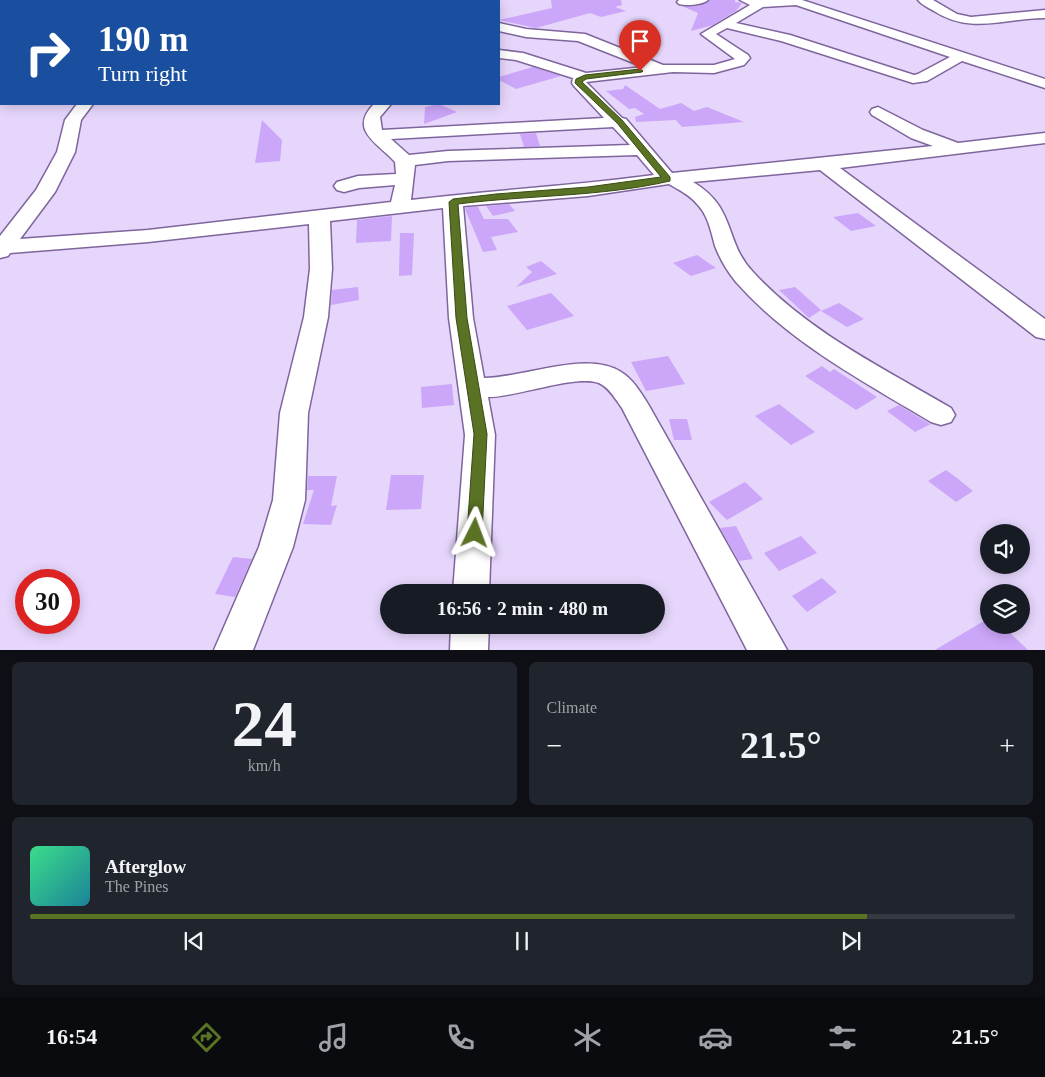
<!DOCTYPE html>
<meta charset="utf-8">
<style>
:root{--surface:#171b24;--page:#20242c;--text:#f1f3f6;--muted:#9ea1a6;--line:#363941;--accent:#5a7224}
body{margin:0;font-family:Georgia,serif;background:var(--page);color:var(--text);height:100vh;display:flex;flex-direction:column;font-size:19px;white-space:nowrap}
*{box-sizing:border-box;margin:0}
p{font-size:16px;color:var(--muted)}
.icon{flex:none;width:28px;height:28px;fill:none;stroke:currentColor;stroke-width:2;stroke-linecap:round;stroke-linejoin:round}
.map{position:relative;height:650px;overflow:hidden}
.drawer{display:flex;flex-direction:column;gap:12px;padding:12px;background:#0d0f14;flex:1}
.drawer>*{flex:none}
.banner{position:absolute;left:0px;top:0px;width:500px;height:105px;box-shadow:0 2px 12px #0003;background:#1a4fa0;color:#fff;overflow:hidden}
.buttons{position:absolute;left:980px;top:524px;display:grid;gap:10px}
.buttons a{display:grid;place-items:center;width:50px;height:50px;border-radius:50%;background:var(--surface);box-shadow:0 2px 12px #0003;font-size:25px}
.speed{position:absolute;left:15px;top:569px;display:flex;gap:10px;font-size:25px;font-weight:700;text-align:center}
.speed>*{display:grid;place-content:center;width:65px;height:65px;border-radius:50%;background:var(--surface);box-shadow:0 2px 12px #0003;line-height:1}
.speed .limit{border:8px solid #d22;background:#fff;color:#111}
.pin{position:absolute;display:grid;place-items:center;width:42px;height:42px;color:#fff;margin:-51px -21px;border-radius:50% 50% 50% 0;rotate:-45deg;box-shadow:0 0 5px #0007}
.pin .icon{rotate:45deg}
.me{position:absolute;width:55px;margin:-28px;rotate:3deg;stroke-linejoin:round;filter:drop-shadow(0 0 4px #0008)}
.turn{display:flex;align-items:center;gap:18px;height:105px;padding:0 15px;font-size:22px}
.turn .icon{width:65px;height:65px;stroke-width:2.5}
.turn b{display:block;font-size:35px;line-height:42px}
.big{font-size:38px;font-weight:600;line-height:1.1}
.drawer .tile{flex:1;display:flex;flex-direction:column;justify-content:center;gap:8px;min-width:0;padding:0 18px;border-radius:8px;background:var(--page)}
.drawer .dial{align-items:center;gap:0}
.dial b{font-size:65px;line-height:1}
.song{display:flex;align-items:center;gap:15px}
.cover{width:60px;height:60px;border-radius:8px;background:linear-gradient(135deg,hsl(150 70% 55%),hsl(190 70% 35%))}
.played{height:5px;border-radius:2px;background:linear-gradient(90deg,var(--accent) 85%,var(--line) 85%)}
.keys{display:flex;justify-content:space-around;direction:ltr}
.heat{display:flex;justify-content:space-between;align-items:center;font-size:28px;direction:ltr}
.drawer .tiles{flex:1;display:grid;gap:12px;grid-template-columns:1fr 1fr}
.tile:last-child{grid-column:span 2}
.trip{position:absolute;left:380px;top:584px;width:285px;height:50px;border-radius:25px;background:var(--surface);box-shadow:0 2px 12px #0003;font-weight:600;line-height:50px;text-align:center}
.tabs{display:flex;height:80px;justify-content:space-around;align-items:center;background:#090b0e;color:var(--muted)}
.tabs .icon{width:35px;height:35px}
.tabs .active{color:var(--accent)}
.tabs b{font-size:22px;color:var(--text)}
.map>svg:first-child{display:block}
</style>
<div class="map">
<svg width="1045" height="650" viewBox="0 0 1045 650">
<rect width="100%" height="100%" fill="#e6d6fc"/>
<path fill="#cca6f9" d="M 551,0 L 621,0 L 622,5 L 615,7 L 626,11 L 601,17 L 590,13 L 536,28 L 499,20 L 552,8 Z
M 710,0 L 735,0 L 735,2 L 742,3 L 736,11 L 713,25 L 691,31 L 698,13 L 682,6 L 699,6 Z
M 533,67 L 561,76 L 516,89 L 499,80 L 499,77 Z
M 625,85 L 660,109 L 681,103 L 694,111 L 707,107 L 744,122 L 682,127 L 676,120 L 636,122 L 635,117 L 644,114 L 635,108 L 629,109 L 606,91 L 623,89 Z
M 439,104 L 457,112 L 424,124 L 425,107 Z
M 262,120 L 282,140 L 280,161 L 255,163 Z
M 536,133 L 540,146 L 524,147 L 520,134 Z
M 509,204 L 515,211 L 493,216 L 486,206 Z
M 468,207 L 478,207 L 484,219 L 508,219 L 518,232 L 491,237 L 497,250 L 483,252 L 465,209 Z
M 858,213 L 876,226 L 851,231 L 833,217 Z
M 392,216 L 391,241 L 356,243 L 357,220 Z
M 400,233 L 414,233 L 412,275 L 399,276 Z
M 697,255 L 716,268 L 691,276 L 673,263 Z
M 541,261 L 557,274 L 516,287 L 532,272 L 526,267 Z
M 358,287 L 359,300 L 331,305 L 332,290 Z
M 795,287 L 821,310 L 809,318 L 779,290 Z
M 551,293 L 574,316 L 527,330 L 507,306 Z
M 839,303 L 864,319 L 847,327 L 821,311 Z
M 668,356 L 685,384 L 646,391 L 631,362 Z
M 822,366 L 830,372 L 834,369 L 877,397 L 856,410 L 805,376 Z
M 452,384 L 454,405 L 422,408 L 421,387 Z
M 779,404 L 815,432 L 791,445 L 755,416 Z
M 899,405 L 930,424 L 931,424 L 915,432 L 887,411 Z
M 669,419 L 687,419 L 692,440 L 674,440 Z
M 946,470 L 957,478 L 973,491 L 956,502 L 928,481 Z
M 391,475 L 424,475 L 421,509 L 386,510 Z
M 308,476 L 337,476 L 331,506 L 337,505 L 331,525 L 303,524 L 314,490 L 307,490 Z
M 745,482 L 763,499 L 727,520 L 709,502 Z
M 736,526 L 753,559 L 739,561 L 720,528 Z
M 801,536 L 817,553 L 779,571 L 764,553 Z
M 233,557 L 252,559 L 235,597 L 215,594 Z
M 822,578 L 837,592 L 807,612 L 792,596 Z
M 989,618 L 989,625 L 1002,625 L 1028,650 L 935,650 Z"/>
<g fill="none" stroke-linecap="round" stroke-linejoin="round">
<g stroke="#7e659c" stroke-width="3">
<path id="minor" d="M 307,0 L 319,0 L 320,1 L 308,1 Z
M 679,0 L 708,0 C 702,5 687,6 679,4 L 677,2 Z
M 740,0 L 802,0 L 1045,79 L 1045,88 L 962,61 L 927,81 L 913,83 L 781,41 L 727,28 L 716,34 L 748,55 L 750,58 L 744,65 L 714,73 L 673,72 L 586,82 L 622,118 L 626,119 L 672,173 L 933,146 L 911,138 L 872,115 L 870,112 L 872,109 L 878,107 L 923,130 L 958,143 L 1045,133 L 1045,143 L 840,168 L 1045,319 L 1045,339 L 1036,337 L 820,170 L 693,182 C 737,208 724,242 753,272 C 807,331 883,368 951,408 L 955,415 L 951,422 L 941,425 L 931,422 C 863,381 789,342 736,282 C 727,271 720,259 715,246 C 711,231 708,215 697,204 C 690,195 679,190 669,184 L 588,196 L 463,206 L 473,318 L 484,378 C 523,378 587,350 621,372 C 633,379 641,393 648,404 L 787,650 L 747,650 L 622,408 C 616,400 609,387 599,383 C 576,374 517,397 488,397 L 495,435 L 489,592 L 453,592 L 465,435 L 449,318 L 443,208 L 330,221 L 332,269 L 328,317 L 308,413 L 305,500 L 293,547 L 253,650 L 214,650 L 259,547 L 273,500 L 280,413 L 304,317 L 310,269 L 309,224 L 148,242 L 10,253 L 8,256 L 0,258 L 0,236 L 36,190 L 57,152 L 65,120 L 77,104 L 93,104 L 81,120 L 75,152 L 55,192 L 20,239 L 148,230 L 391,202 L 395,185 L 359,188 L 344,192 L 337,190 L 334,186 L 337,182 L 358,176 L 396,174 L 395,162 C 378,143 348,130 374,104 L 391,104 L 380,117 L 382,130 L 604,118 L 574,86 L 572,83 L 573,78 L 516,60 L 499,58 L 499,50 L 523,53 L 586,73 L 644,67 L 578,41 L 526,37 L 499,31 L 499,23 L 526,29 L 585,34 L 663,65 L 714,65 L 735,59 L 701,34 L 750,5 ZM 796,5 L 950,57 L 918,74 L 914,75 L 790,35 L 736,23 L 763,7 ZM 613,127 L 630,145 L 448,151 L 409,155 L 391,139 ZM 637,155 L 654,175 C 573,186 492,190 411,200 L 415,165 L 448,161 Z
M 918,0 L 933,0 L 957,14 L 971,17 L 1045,10 L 1045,18 C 1004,18 972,35 934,11 C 929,8 922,5 918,0 Z
M 0,26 L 1,26 L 1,34 L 0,34 Z
M 0,54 L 1,54 L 1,62 L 0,62 Z
M 451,625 L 489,625 L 488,650 L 450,650 Z"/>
</g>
<use href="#minor" fill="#fff" fill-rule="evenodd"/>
</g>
<path fill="#5a7224" stroke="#3a4a17" d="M 640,69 L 643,71 L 642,72 L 586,79 L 582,82 L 622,120 L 670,177 L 670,181 C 601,197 528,195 458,204 L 467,318 L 487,434 L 482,533 L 480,538 L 475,540 L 469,538 L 467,533 L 474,434 L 456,318 L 449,202 L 453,199 L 496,194 L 588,187 L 661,177 L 617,123 L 575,83 L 576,79 L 585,75 Z"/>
</svg>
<div class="buttons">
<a><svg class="icon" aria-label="sound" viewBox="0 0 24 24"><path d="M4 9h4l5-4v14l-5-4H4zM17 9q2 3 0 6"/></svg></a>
<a><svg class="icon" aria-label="layers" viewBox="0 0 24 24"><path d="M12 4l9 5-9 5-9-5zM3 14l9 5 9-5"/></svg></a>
</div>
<div class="speed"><div class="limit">30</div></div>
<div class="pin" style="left:640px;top:71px;background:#d93025"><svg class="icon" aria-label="arrive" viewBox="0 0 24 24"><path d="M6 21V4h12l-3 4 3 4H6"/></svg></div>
<svg class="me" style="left:475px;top:533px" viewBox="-20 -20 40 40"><path d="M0-17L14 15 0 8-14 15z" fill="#5a7224" stroke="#fff" stroke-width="4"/></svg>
<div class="trip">16:56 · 2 min · 480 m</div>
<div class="banner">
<div class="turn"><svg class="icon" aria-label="right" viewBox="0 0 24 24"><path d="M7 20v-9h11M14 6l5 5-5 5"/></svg><div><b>190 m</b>Turn right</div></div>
</div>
</div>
<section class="drawer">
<div class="tiles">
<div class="tile dial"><b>24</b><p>km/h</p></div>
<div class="tile"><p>Climate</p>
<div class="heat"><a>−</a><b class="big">21.5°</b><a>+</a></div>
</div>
<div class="tile">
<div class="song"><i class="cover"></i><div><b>Afterglow</b><p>The Pines</p></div></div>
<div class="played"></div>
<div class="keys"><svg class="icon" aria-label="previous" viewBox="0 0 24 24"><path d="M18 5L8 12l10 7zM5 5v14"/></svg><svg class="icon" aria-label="pause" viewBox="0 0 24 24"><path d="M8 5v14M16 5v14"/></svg><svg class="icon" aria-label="next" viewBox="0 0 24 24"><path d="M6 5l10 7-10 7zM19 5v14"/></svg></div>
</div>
</div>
</section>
<nav class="tabs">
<b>16:54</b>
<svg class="icon active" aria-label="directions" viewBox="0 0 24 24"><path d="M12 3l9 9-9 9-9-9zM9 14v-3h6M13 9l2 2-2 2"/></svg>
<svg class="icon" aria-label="music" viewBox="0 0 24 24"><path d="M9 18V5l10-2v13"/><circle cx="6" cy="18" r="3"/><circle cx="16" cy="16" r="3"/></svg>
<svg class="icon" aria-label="phone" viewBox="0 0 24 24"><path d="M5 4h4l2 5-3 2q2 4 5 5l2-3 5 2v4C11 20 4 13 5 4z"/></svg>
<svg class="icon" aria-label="climate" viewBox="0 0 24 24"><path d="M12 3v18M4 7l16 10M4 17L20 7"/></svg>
<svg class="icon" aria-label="car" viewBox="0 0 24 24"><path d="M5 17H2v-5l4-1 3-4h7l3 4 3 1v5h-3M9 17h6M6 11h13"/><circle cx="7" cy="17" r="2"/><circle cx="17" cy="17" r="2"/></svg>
<svg class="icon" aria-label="filters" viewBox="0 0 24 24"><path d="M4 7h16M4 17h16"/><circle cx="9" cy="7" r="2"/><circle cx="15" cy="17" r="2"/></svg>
<b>21.5°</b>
</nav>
